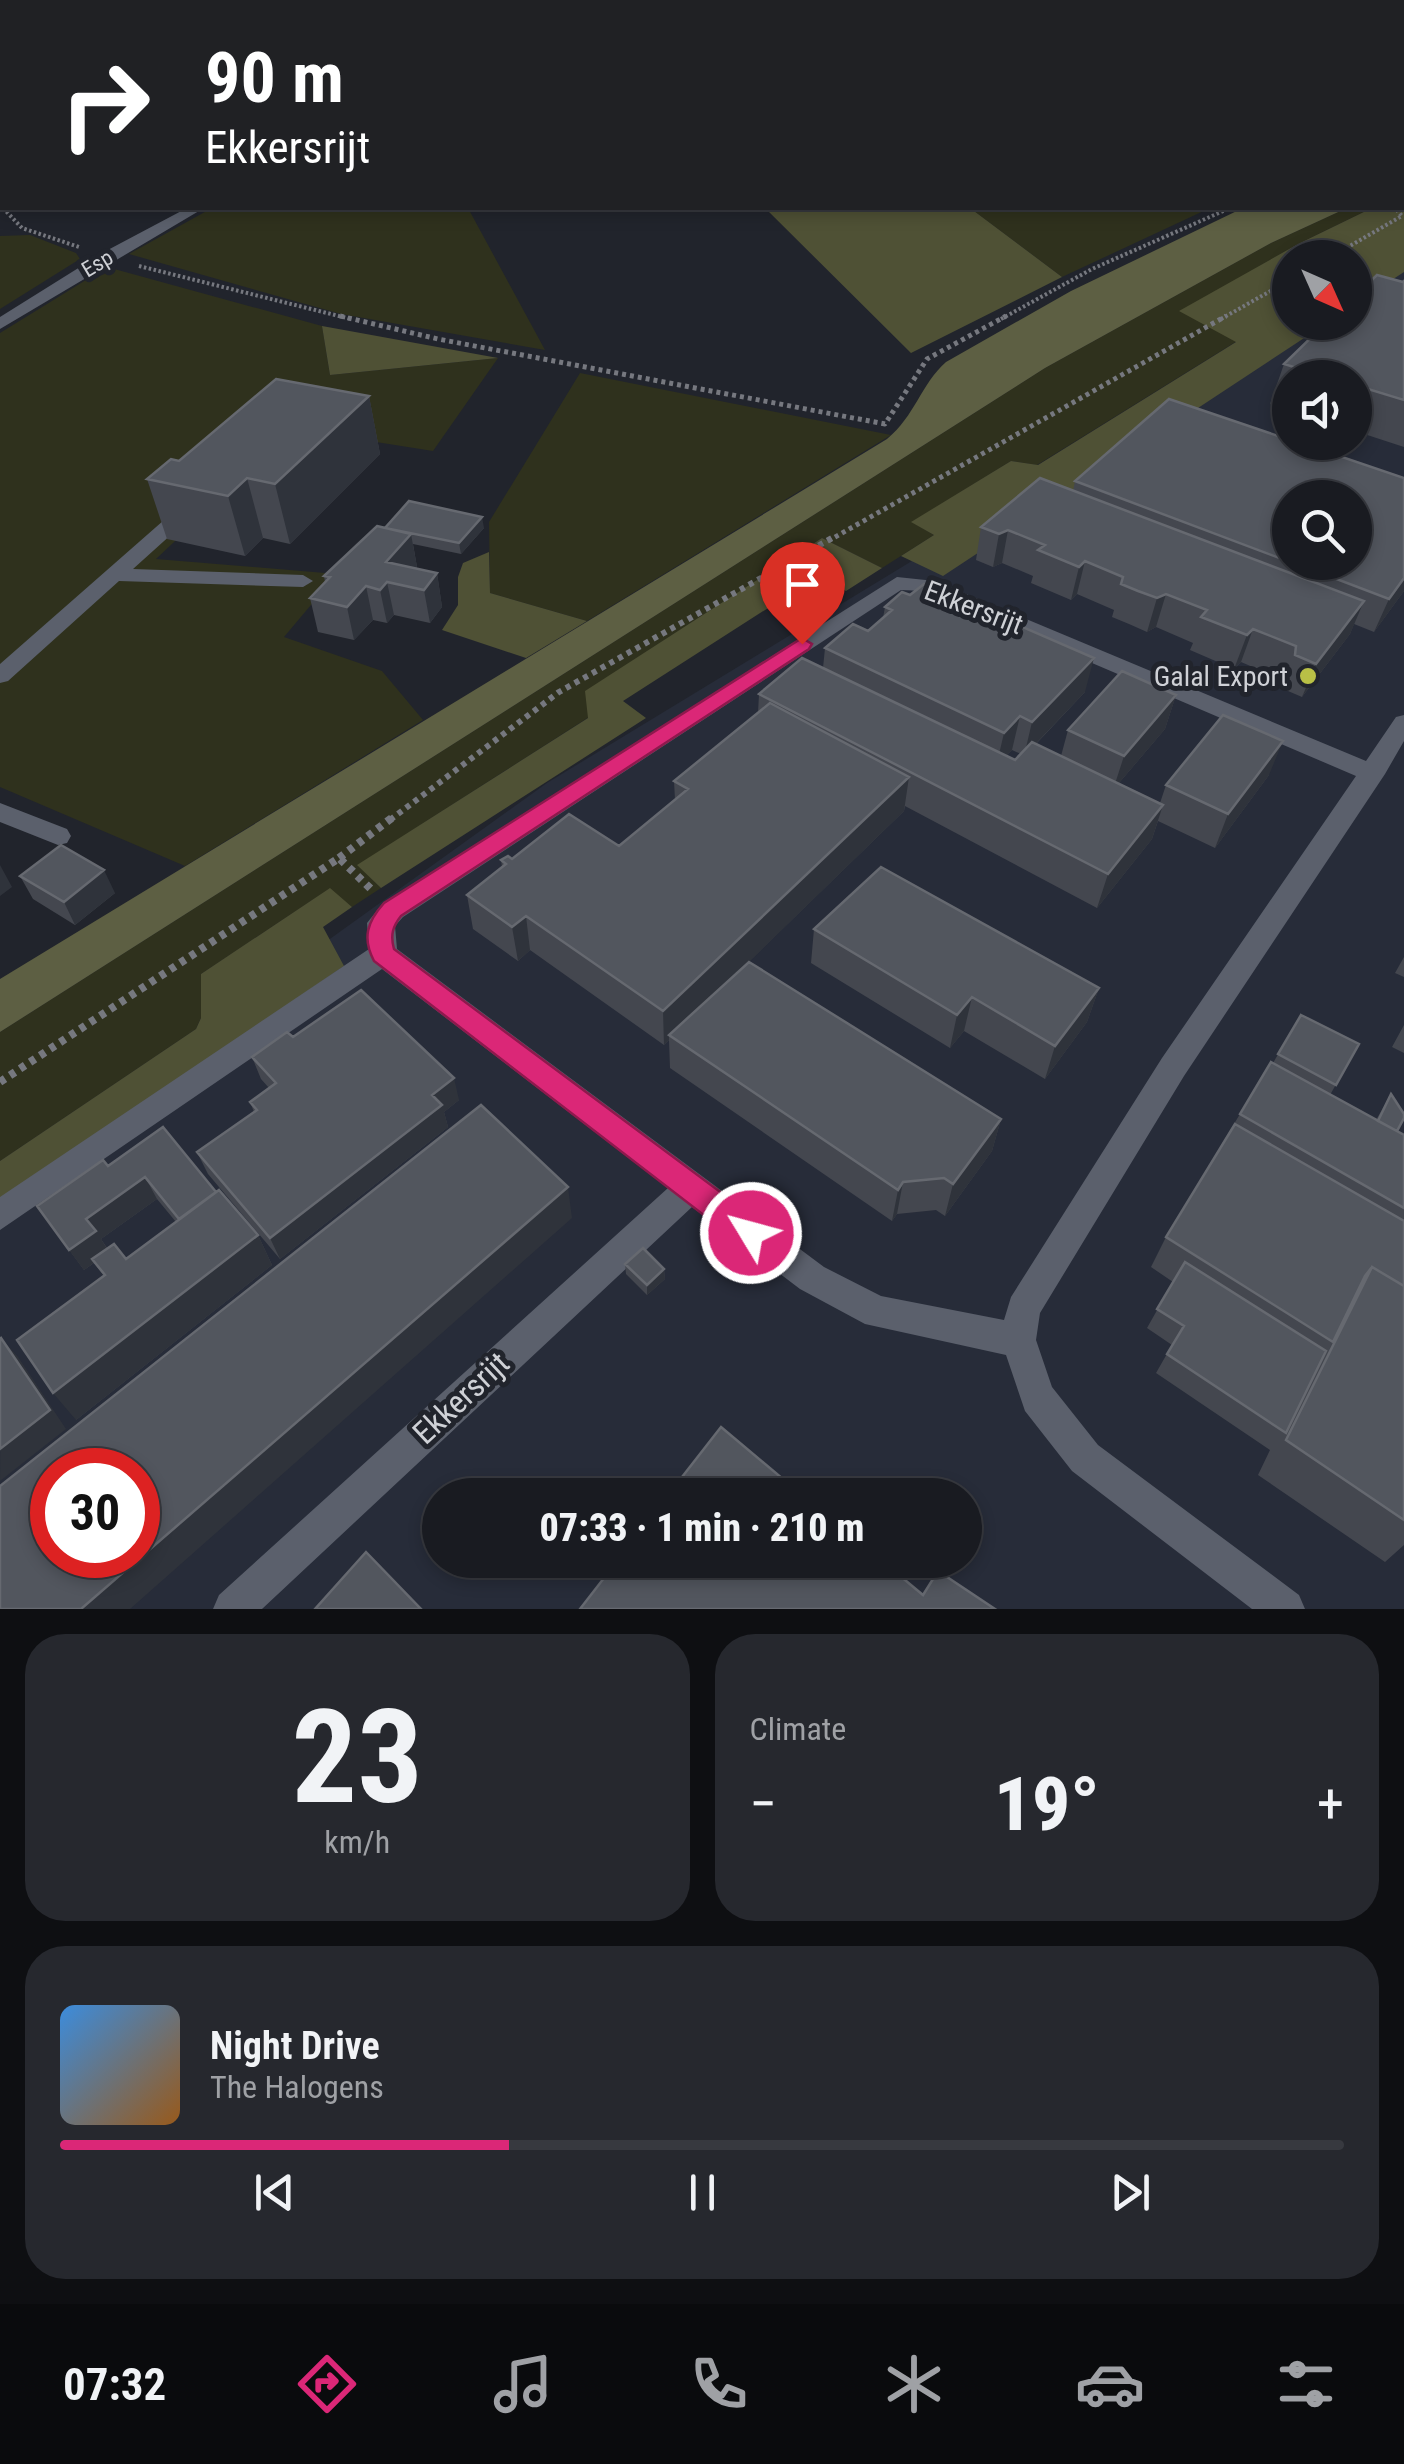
<!DOCTYPE html>
<meta charset="utf-8">
<style>
:root{--surface:#191b21;--page:#26282e;--text:#f1f3f6;--muted:#9fa1a5;--line:#37393f;--accent:#db2777}
body{margin:0;font-family:"Roboto Condensed",sans-serif;background:var(--page);color:var(--text);height:100vh;display:flex;flex-direction:column;font-size:38px;white-space:nowrap}
*{box-sizing:border-box;margin:0}
p{font-size:32px;color:var(--muted)}
.icon{flex:none;width:55px;height:55px;fill:none;stroke:currentColor;stroke-width:2;stroke-linecap:round;stroke-linejoin:round}
.map{position:relative;height:1609px;overflow:hidden}
.side{display:flex;flex-direction:column;gap:25px;padding:25px;background:#0e0f12;flex:1}
.side>*{flex:none}
.hud{position:absolute;left:0px;top:0px;width:1405px;height:210px;box-shadow:0 5px 15px #0003,0 0 0 2px var(--line);background:#202124;color:#fff;overflow:hidden}
.needle{width:65px;rotate:135deg}
.tools{position:absolute;left:1272px;top:240px;display:grid;gap:20px}
.tools a{display:grid;place-items:center;width:100px;height:100px;border-radius:50%;background:var(--surface);box-shadow:0 5px 15px #0003,0 0 0 2px var(--line);font-size:50px}
.speed{position:absolute;left:30px;top:1448px;display:flex;gap:20px;font-size:50px;font-weight:700;text-align:center}
.speed>*{display:grid;place-content:center;width:130px;height:130px;border-radius:50%;background:var(--surface);box-shadow:0 5px 15px #0003,0 0 0 2px var(--line);line-height:1}
.speed .limit{border:15px solid #d22;background:#fff;color:#111}
.pin{position:absolute;display:grid;place-items:center;width:85px;height:85px;color:#fff;margin:-102px -42px;border-radius:50% 50% 50% 0;rotate:-45deg;box-shadow:0 0 10px #0007}
.pin .icon{rotate:45deg}
.me{position:absolute;width:110px;margin:-55px;rotate:307deg;stroke-linejoin:round;filter:drop-shadow(0 0 8px #0008)}
.turn{display:flex;align-items:center;gap:35px;height:210px;padding:0 40px;font-size:45px}
.turn .icon{width:130px;height:130px;stroke-width:2.5}
.turn b{display:block;font-size:70px;line-height:85px}
.big{font-size:75px;font-weight:800;line-height:1.1}
.side .tile{flex:1;display:flex;flex-direction:column;justify-content:center;gap:15px;min-width:0;padding:0 35px;border-radius:40px;background:var(--page)}
.side .dial{align-items:center;gap:0}
.dial b{font-size:130px;line-height:1}
.song{display:flex;align-items:center;gap:30px}
.cover{width:120px;height:120px;border-radius:15px;background:linear-gradient(135deg,hsl(210 70% 55%),hsl(30 70% 35%))}
.played{height:10px;border-radius:5px;background:linear-gradient(90deg,var(--accent) 35%,var(--line) 35%)}
.keys{display:flex;justify-content:space-around;direction:ltr}
.heat{display:flex;justify-content:space-between;align-items:center;font-size:55px;direction:ltr}
.side .tiles{flex:1;display:grid;gap:25px;grid-template-columns:1fr 1fr}
.tile:last-child{grid-column:span 2}
.trip{position:absolute;left:422px;top:1478px;width:560px;height:100px;border-radius:50px;background:var(--surface);box-shadow:0 5px 15px #0003,0 0 0 2px var(--line);font-weight:800;line-height:100px;text-align:center}
.tab-bar{display:flex;height:160px;justify-content:space-around;align-items:center;background:#0a0b0d;color:var(--muted)}
.tab-bar .icon{width:70px;height:70px}
.tab-bar .on{color:var(--accent)}
.tab-bar b{font-size:45px;color:var(--text)}
.map>svg:first-child{display:block}
</style>
<div class="map">
<svg width="1404" height="1609" viewBox="0 0 1404 1609">
<rect width="100%" height="100%" fill="#21242c"/>
<path fill="#272c39" fill-rule="evenodd" d="M 1404,261 L 1404,1609 L 0,1609 L 0,1176 L 547,783 L 1303,323 L 1355,322 ZM 1290,378 L 1355,378 L 1355,442 L 1290,442 ZM 1290,498 L 1355,498 L 1355,562 L 1290,562 ZM 52,1470 L 138,1470 L 138,1555 L 52,1555 ZM 440,1495 L 965,1495 L 965,1560 L 440,1560 Z"/>
<path fill="#2f311d" d="M 212,208 L 468,208 L 545,350 L 341,314 L 129,254 Z
M 970,208 L 1210,208 L 1062,277 Z
M 1347,208 L 1372,208 L 1298,244 L 1181,311 L 1237,341 L 1037,465 L 1011,461 L 912,522 L 934,535 L 882,568 L 822,538 L 586,691 L 589,717 L 358,865 L 381,888 L 352,907 L 329,889 L 201,974 L 201,1018 L 196,1029 L 0,1161 L 0,1032 L 1045,368 L 1271,243 Z
M 30,235 L 76,253 L 80,259 L 0,309 L 0,236 Z
M 107,267 L 322,326 L 330,375 L 498,358 L 433,451 L 294,429 L 156,559 L 337,574 L 284,637 L 382,671 L 423,720 L 185,866 L 0,787 L 0,333 Z
M 580,373 L 891,435 L 587,621 L 490,593 L 489,522 Z"/>
<path fill="#4f5135" d="M 765,208 L 970,208 L 1062,277 L 911,353 Z
M 1372,208 L 1404,209 L 1404,272 L 1355,304 L 1355,258 L 1290,258 L 1290,322 L 1327,323 L 943,576 L 901,556 L 934,535 L 911,522 L 1011,461 L 1038,465 L 1236,342 L 1179,311 L 1298,244 Z
M 322,326 L 498,358 L 330,375 Z
M 822,538 L 882,568 L 846,591 L 818,576 L 623,701 L 646,718 L 381,888 L 357,865 L 588,718 L 585,691 Z
M 489,552 L 490,593 L 587,621 L 526,658 L 442,630 L 458,605 L 458,577 L 463,563 Z
M 330,888 L 352,907 L 323,927 L 344,966 L 0,1202 L 0,1161 L 196,1029 L 201,1018 L 201,974 Z"/>
<path fill="#5d5f43" d="M 1243,208 L 1347,208 L 1271,243 L 1045,368 L 0,1032 L 0,979 L 887,439 C 915,416 921,384 946,362 L 1071,291 Z"/>
<g fill="none" stroke-linecap="round" stroke-linejoin="round">
<path stroke="#76787f" stroke-width="2.5" stroke-dasharray="2.5 2.5" stroke-linecap="butt" d="M 586,0 L 600,2
M 939,0 L 944,2
M 986,0 L 991,2
M 1011,0 L 1016,2
M 220,2 L 232,0
M 849,2 L 889,0"/>
<path stroke="#76787f" stroke-width="4" stroke-dasharray="2.5 2.5" stroke-linecap="butt" d="M 3,208 L 22,228 L 79,247
M 1329,258 L 1402,216 L 1395,208
M 139,266 L 351,319
M 1001,319 L 1092,269 L 1230,208
M 1221,319 L 1290,280"/>
<path stroke="#76787f" stroke-width="5" stroke-dasharray="4 4" stroke-linecap="butt" d="M 340,316 L 438,339 L 885,424 L 927,359 L 1006,316
M 828,541 L 1226,316"/>
<path stroke="#76787f" stroke-width="6" stroke-dasharray="5 5" stroke-linecap="butt" d="M 390,820 L 559,692 L 832,538"/>
<path stroke="#76787f" stroke-width="8" stroke-dasharray="6 6" stroke-linecap="butt" d="M 339,858 L 393,817
M 0,1082 L 339,858 L 374,892"/>
<path fill="#5b606c" fill-rule="evenodd" d="M 1198,0 L 1229,0 L 1230,2 L 1201,2 Z
M 1402,22 L 1404,22 L 1404,29 L 1402,29 Z
M 187,208 L 204,208 L 0,329 L 0,317 L 104,252 Z
M 187,504 L 197,510 L 194,514 L 133,569 L 303,575 L 313,581 L 303,587 L 119,581 L 8,681 L 0,683 L 0,664 L 180,506 Z
M 897,577 L 935,581 L 1366,761 L 1396,717 L 1404,715 L 1404,741 L 1385,774 L 1184,1076 L 1040,1313 L 1036,1340 L 1052,1387 L 1098,1445 L 1299,1595 L 1305,1609 L 1252,1609 L 1072,1471 L 1025,1411 L 1006,1355 L 865,1324 L 800,1289 L 692,1207 L 262,1609 L 213,1609 L 219,1595 L 668,1188 L 382,969 L 0,1230 L 0,1197 L 369,949 L 367,923 L 383,903 ZM 901,590 L 924,591 L 1356,776 L 1162,1058 L 1011,1297 L 1004,1320 L 881,1296 L 824,1267 L 397,949 L 395,926 L 403,917 Z
M 0,803 L 67,829 L 71,836 L 67,843 L 58,845 L 0,822 Z"/>
</g>
<path fill="#44474f" fill-rule="evenodd" d="M 1404,281 L 1404,447 L 1355,431 L 1355,378 L 1290,378 L 1290,410 L 1270,404 L 1284,364 Z
M 369,396 L 380,454 L 290,544 L 263,538 L 245,556 L 167,539 L 147,479 L 179,461 Z
M 1169,399 L 1290,440 L 1290,442 L 1298,442 L 1404,478 L 1404,591 L 1374,632 L 1354,624 L 1350,634 L 1302,697 L 1281,688 L 1283,680 L 1241,662 L 1234,669 L 1190,650 L 1193,643 L 1156,627 L 1147,632 L 1129,624 L 1112,617 L 1114,610 L 1077,594 L 1071,600 L 1031,583 L 1033,576 L 1002,563 L 993,567 L 976,560 L 981,527 L 1040,478 L 1073,491 L 1075,481 ZM 1290,498 L 1355,498 L 1355,562 L 1290,562 Z
M 385,528 L 484,528 L 461,554 L 413,544 L 417,567 L 416,569 L 437,573 L 442,607 L 430,623 L 394,615 L 387,623 L 373,620 L 354,640 L 318,632 L 310,598 L 325,582 L 324,576 Z
M 910,595 L 960,600 L 959,606 L 1085,692 L 1036,744 L 1061,756 L 1068,730 L 1176,695 L 1165,729 L 1119,783 L 1160,803 L 1166,785 L 1269,775 L 1215,848 L 1158,821 L 1152,839 L 1097,908 L 905,806 L 904,811 L 737,973 L 1001,1119 L 992,1151 L 945,1216 L 936,1210 L 897,1214 L 892,1221 L 670,1068 L 669,1040 L 664,1045 L 530,950 L 518,961 L 473,929 L 467,895 L 502,867 L 501,860 L 619,846 L 675,800 L 674,781 L 758,713 L 759,694 L 823,668 L 825,648 L 868,631 L 883,618 L 885,607 ZM 1012,750 L 1021,754 L 1015,760 L 1006,756 Z
M 20,876 L 115,893 L 75,925 L 33,899 Z
M 814,929 L 1099,988 L 1087,1022 L 1045,1079 L 964,1031 L 950,1048 L 811,963 Z
M 1404,957 L 1404,977 L 1395,973 Z
M 1301,1015 L 1359,1044 L 1330,1095 L 1376,1120 L 1391,1094 L 1397,1131 L 1404,1135 L 1404,1545 L 1385,1562 L 1258,1475 L 1270,1450 L 1156,1373 L 1172,1345 L 1147,1328 L 1173,1282 L 1151,1267 L 1166,1237 L 1240,1114 L 1273,1063 Z
M 1404,1025 L 1404,1053 L 1392,1047 Z
M 293,1037 L 459,1100 L 444,1112 L 448,1127 L 280,1259 L 208,1174 L 197,1152 L 254,1112 L 250,1102 L 269,1088 L 261,1079 L 252,1057 Z
M 108,1166 L 216,1192 L 258,1235 L 272,1265 L 76,1420 L 104,1276 L 94,1263 L 84,1270 L 37,1206 ZM 157,1199 L 176,1222 L 126,1259 L 107,1248 L 101,1239 Z
M 625,1264 L 664,1269 L 665,1279 L 647,1295 L 626,1274 Z"/>
<path fill="#2f333b" d="M 369,396 L 380,454 L 290,544 L 275,484 Z
M 247,478 L 263,538 L 245,556 L 228,496 Z
M 482,517 L 484,528 L 461,554 L 459,543 Z
M 1008,530 L 1002,563 L 993,567 L 999,534 Z
M 411,534 L 417,567 L 401,585 L 386,562 Z
M 1085,561 L 1077,594 L 1071,600 L 1079,567 Z
M 437,573 L 442,607 L 430,623 L 424,590 Z
M 1404,578 L 1404,591 L 1374,632 L 1389,599 Z
M 387,582 L 394,615 L 387,623 L 380,590 Z
M 366,586 L 373,620 L 354,640 L 347,607 Z
M 1166,594 L 1156,627 L 1147,632 L 1157,598 Z
M 1364,601 L 1350,634 L 1302,697 L 1316,664 Z
M 1253,629 L 1241,662 L 1234,669 L 1247,635 Z
M 1094,658 L 1085,692 L 1024,756 L 1032,722 Z
M 1176,695 L 1165,729 L 1113,790 L 1124,756 Z
M 1020,716 L 1012,750 L 996,767 L 1004,733 Z
M 1283,741 L 1269,775 L 1215,848 L 1228,814 Z
M 909,777 L 904,811 L 672,1037 L 669,1035 L 669,1040 L 664,1045 L 663,1011 Z
M 1163,805 L 1152,839 L 1097,908 L 1108,874 Z
M 0,865 L 12,887 L 0,896 Z
M 104,870 L 115,893 L 75,925 L 64,902 Z
M 526,916 L 530,950 L 518,961 L 512,927 Z
M 1099,988 L 1087,1022 L 1045,1079 L 1055,1046 Z
M 972,997 L 964,1031 L 950,1048 L 957,1015 Z
M 454,1078 L 459,1100 L 444,1112 L 448,1127 L 280,1259 L 270,1238 L 432,1095 Z
M 1001,1119 L 992,1151 L 945,1216 L 953,1184 Z
M 145,1177 L 157,1199 L 101,1239 L 109,1252 L 84,1270 L 69,1250 L 86,1219 Z
M 903,1182 L 897,1214 L 892,1221 L 898,1190 Z
M 568,1187 L 572,1218 L 130,1609 L 81,1609 Z
M 258,1235 L 272,1265 L 76,1420 L 53,1393 Z
M 664,1269 L 665,1279 L 647,1295 L 647,1285 Z
M 1,1338 L 18,1357 L 66,1429 L 0,1481 Z"/>
<path fill="#52565e" stroke="#666970" stroke-width="2.5" fill-rule="evenodd" d="M 1377,275 L 1403,282 L 1404,281 L 1404,400 L 1355,385 L 1355,378 L 1329,378 L 1284,364 L 1327,322 L 1355,322 L 1355,296 Z
M 276,379 L 369,396 L 275,484 L 247,478 L 228,496 L 147,479 L 171,459 L 179,461 Z
M 1169,399 L 1290,440 L 1290,442 L 1298,442 L 1404,478 L 1404,578 L 1389,599 L 1292,562 L 1355,562 L 1355,498 L 1290,498 L 1290,562 L 1075,481 Z
M 1040,478 L 1364,601 L 1316,664 L 1295,655 L 1296,646 L 1253,629 L 1247,635 L 1201,617 L 1207,610 L 1166,594 L 1157,598 L 1138,591 L 1121,584 L 1123,577 L 1085,561 L 1079,567 L 1038,550 L 1045,545 L 1008,530 L 999,534 L 981,527 Z
M 409,501 L 482,517 L 459,543 L 385,528 Z
M 377,526 L 411,534 L 386,562 L 437,573 L 424,590 L 387,582 L 380,590 L 366,586 L 347,607 L 310,598 L 330,577 L 324,576 Z
M 924,584 L 960,600 L 955,604 L 990,620 L 995,615 L 1094,658 L 1032,722 L 1020,716 L 1004,733 L 825,648 L 853,624 L 868,631 L 892,610 L 885,607 L 902,592 L 910,595 Z
M 802,658 L 1015,760 L 1032,742 L 1163,805 L 1108,874 L 759,694 Z
M 1122,671 L 1176,695 L 1124,756 L 1068,730 Z
M 770,703 L 909,777 L 663,1011 L 526,916 L 512,927 L 467,895 L 506,864 L 501,860 L 508,856 L 512,859 L 569,814 L 619,846 L 688,789 L 674,781 Z
M 1223,715 L 1283,741 L 1228,814 L 1166,785 Z
M 61,845 L 104,870 L 64,902 L 20,876 Z
M 881,867 L 1099,988 L 1055,1046 L 972,997 L 957,1015 L 814,929 Z
M 749,962 L 1001,1119 L 953,1184 L 944,1178 L 903,1182 L 898,1190 L 669,1035 Z
M 361,990 L 454,1078 L 432,1095 L 442,1105 L 270,1238 L 197,1152 L 257,1110 L 250,1102 L 276,1083 L 252,1057 L 287,1032 L 293,1037 Z
M 1301,1015 L 1359,1044 L 1336,1085 L 1278,1054 Z
M 1271,1062 L 1404,1135 L 1404,1208 L 1240,1114 Z
M 1391,1094 L 1404,1114 L 1404,1118 L 1397,1131 L 1378,1121 Z
M 481,1105 L 568,1187 L 81,1609 L 0,1609 L 0,1486 ZM 52,1470 L 138,1470 L 138,1555 L 52,1555 Z
M 1235,1124 L 1404,1221 L 1404,1286 L 1372,1267 L 1365,1276 L 1333,1342 L 1166,1237 Z
M 163,1127 L 216,1192 L 179,1219 L 145,1177 L 86,1219 L 96,1231 L 69,1250 L 37,1206 L 103,1160 L 108,1166 Z
M 219,1190 L 258,1235 L 53,1393 L 17,1340 L 105,1275 L 92,1259 L 114,1244 L 126,1259 Z
M 643,1248 L 664,1269 L 647,1285 L 625,1264 Z
M 1185,1262 L 1326,1351 L 1286,1433 L 1167,1354 L 1184,1326 L 1157,1309 Z
M 1372,1267 L 1404,1286 L 1404,1520 L 1286,1440 Z
M 1,1338 L 50,1410 L 0,1449 L 0,1339 Z
M 721,1427 L 802,1495 L 668,1495 Z
M 366,1552 L 421,1609 L 315,1609 Z
M 618,1560 L 881,1560 L 923,1595 L 938,1571 L 995,1609 L 580,1609 Z"/>
<path fill="#db2777" stroke="#8e194d" stroke-width="2.5" d="M 802,638 L 812,644 L 809,649 L 401,916 C 393,926 390,935 394,949 L 762,1223 L 766,1233 L 762,1243 L 751,1247 L 740,1243 L 374,961 C 362,938 367,922 384,903 Z"/>
<circle fill="#b9c046" stroke="#21242c" stroke-width="4" cx="1308" cy="676" r="10"/>
<g text-anchor="middle" stroke-width="10" stroke-linejoin="round" paint-order="stroke">
<g font-size="22" fill="#cfd1d6" stroke="#21242c">
<text transform="translate(97 263) rotate(-31)" y="8">Esp</text>
</g>
<g font-size="28" fill="#cfd1d6" stroke="#21242c">
<text transform="translate(974 607) rotate(21)" y="10">Ekkersrijt</text>
</g>
<g font-size="28" fill="#cfd1d6" stroke="#21242c" text-anchor="end">
<text x="1288" y="686">Galal Export</text>
</g>
<g font-size="32" fill="#cfd1d6" stroke="#21242c">
<text transform="translate(461 1398) rotate(-43)" y="11">Ekkersrijt</text>
</g>
</g>
</svg>
<div class="tools">
<a><svg class="needle" viewBox="-14 -14 28 28"><path d="M0-13l5 13h-10z" fill="#e53935"/><path d="M0 13l5-13h-10z" fill="#9fa1a5"/></svg></a>
<a><svg class="icon" aria-label="sound" viewBox="0 0 24 24"><path d="M4 9h4l5-4v14l-5-4H4zM17 9q2 3 0 6"/></svg></a>
<a><svg class="icon" aria-label="search" viewBox="0 0 24 24"><circle cx="10" cy="10" r="6"/><path d="M15 15l6 6"/></svg></a>
</div>
<div class="speed"><div class="limit">30</div></div>
<div class="pin" style="left:802px;top:644px;background:#d93025"><svg class="icon" aria-label="arrive" viewBox="0 0 24 24"><path d="M6 21V4h12l-3 4 3 4H6"/></svg></div>
<svg class="me" style="left:751px;top:1233px" viewBox="-20 -20 40 40"><circle r="17" fill="#db2777" stroke="#fff" stroke-width="3"/><path d="M0-11L8 9 0 5-8 9z" fill="#fff"/></svg>
<div class="trip">07:33 · 1 min · 210 m</div>
<div class="hud">
<div class="turn"><svg class="icon" aria-label="right" viewBox="0 0 24 24"><path d="M7 20v-9h11M14 6l5 5-5 5"/></svg><div><b>90 m</b>Ekkersrijt</div></div>
</div>
</div>
<section class="side">
<div class="tiles">
<div class="tile dial"><b>23</b><p>km/h</p></div>
<div class="tile"><p>Climate</p>
<div class="heat"><a>−</a><b class="big">19°</b><a>+</a></div>
</div>
<div class="tile">
<div class="song"><i class="cover"></i><div><b>Night Drive</b><p>The Halogens</p></div></div>
<div class="played"></div>
<div class="keys"><svg class="icon" aria-label="previous" viewBox="0 0 24 24"><path d="M18 5L8 12l10 7zM5 5v14"/></svg><svg class="icon" aria-label="pause" viewBox="0 0 24 24"><path d="M8 5v14M16 5v14"/></svg><svg class="icon" aria-label="next" viewBox="0 0 24 24"><path d="M6 5l10 7-10 7zM19 5v14"/></svg></div>
</div>
</div>
</section>
<nav class="tab-bar">
<b>07:32</b>
<svg class="icon on" aria-label="directions" viewBox="0 0 24 24"><path d="M12 3l9 9-9 9-9-9zM9 14v-3h6M13 9l2 2-2 2"/></svg>
<svg class="icon" aria-label="music" viewBox="0 0 24 24"><path d="M9 18V5l10-2v13"/><circle cx="6" cy="18" r="3"/><circle cx="16" cy="16" r="3"/></svg>
<svg class="icon" aria-label="phone" viewBox="0 0 24 24"><path d="M5 4h4l2 5-3 2q2 4 5 5l2-3 5 2v4C11 20 4 13 5 4z"/></svg>
<svg class="icon" aria-label="climate" viewBox="0 0 24 24"><path d="M12 3v18M4 7l16 10M4 17L20 7"/></svg>
<svg class="icon" aria-label="car" viewBox="0 0 24 24"><path d="M5 17H2v-5l4-1 3-4h7l3 4 3 1v5h-3M9 17h6M6 11h13"/><circle cx="7" cy="17" r="2"/><circle cx="17" cy="17" r="2"/></svg>
<svg class="icon" aria-label="filters" viewBox="0 0 24 24"><path d="M4 7h16M4 17h16"/><circle cx="9" cy="7" r="2"/><circle cx="15" cy="17" r="2"/></svg>
</nav>
